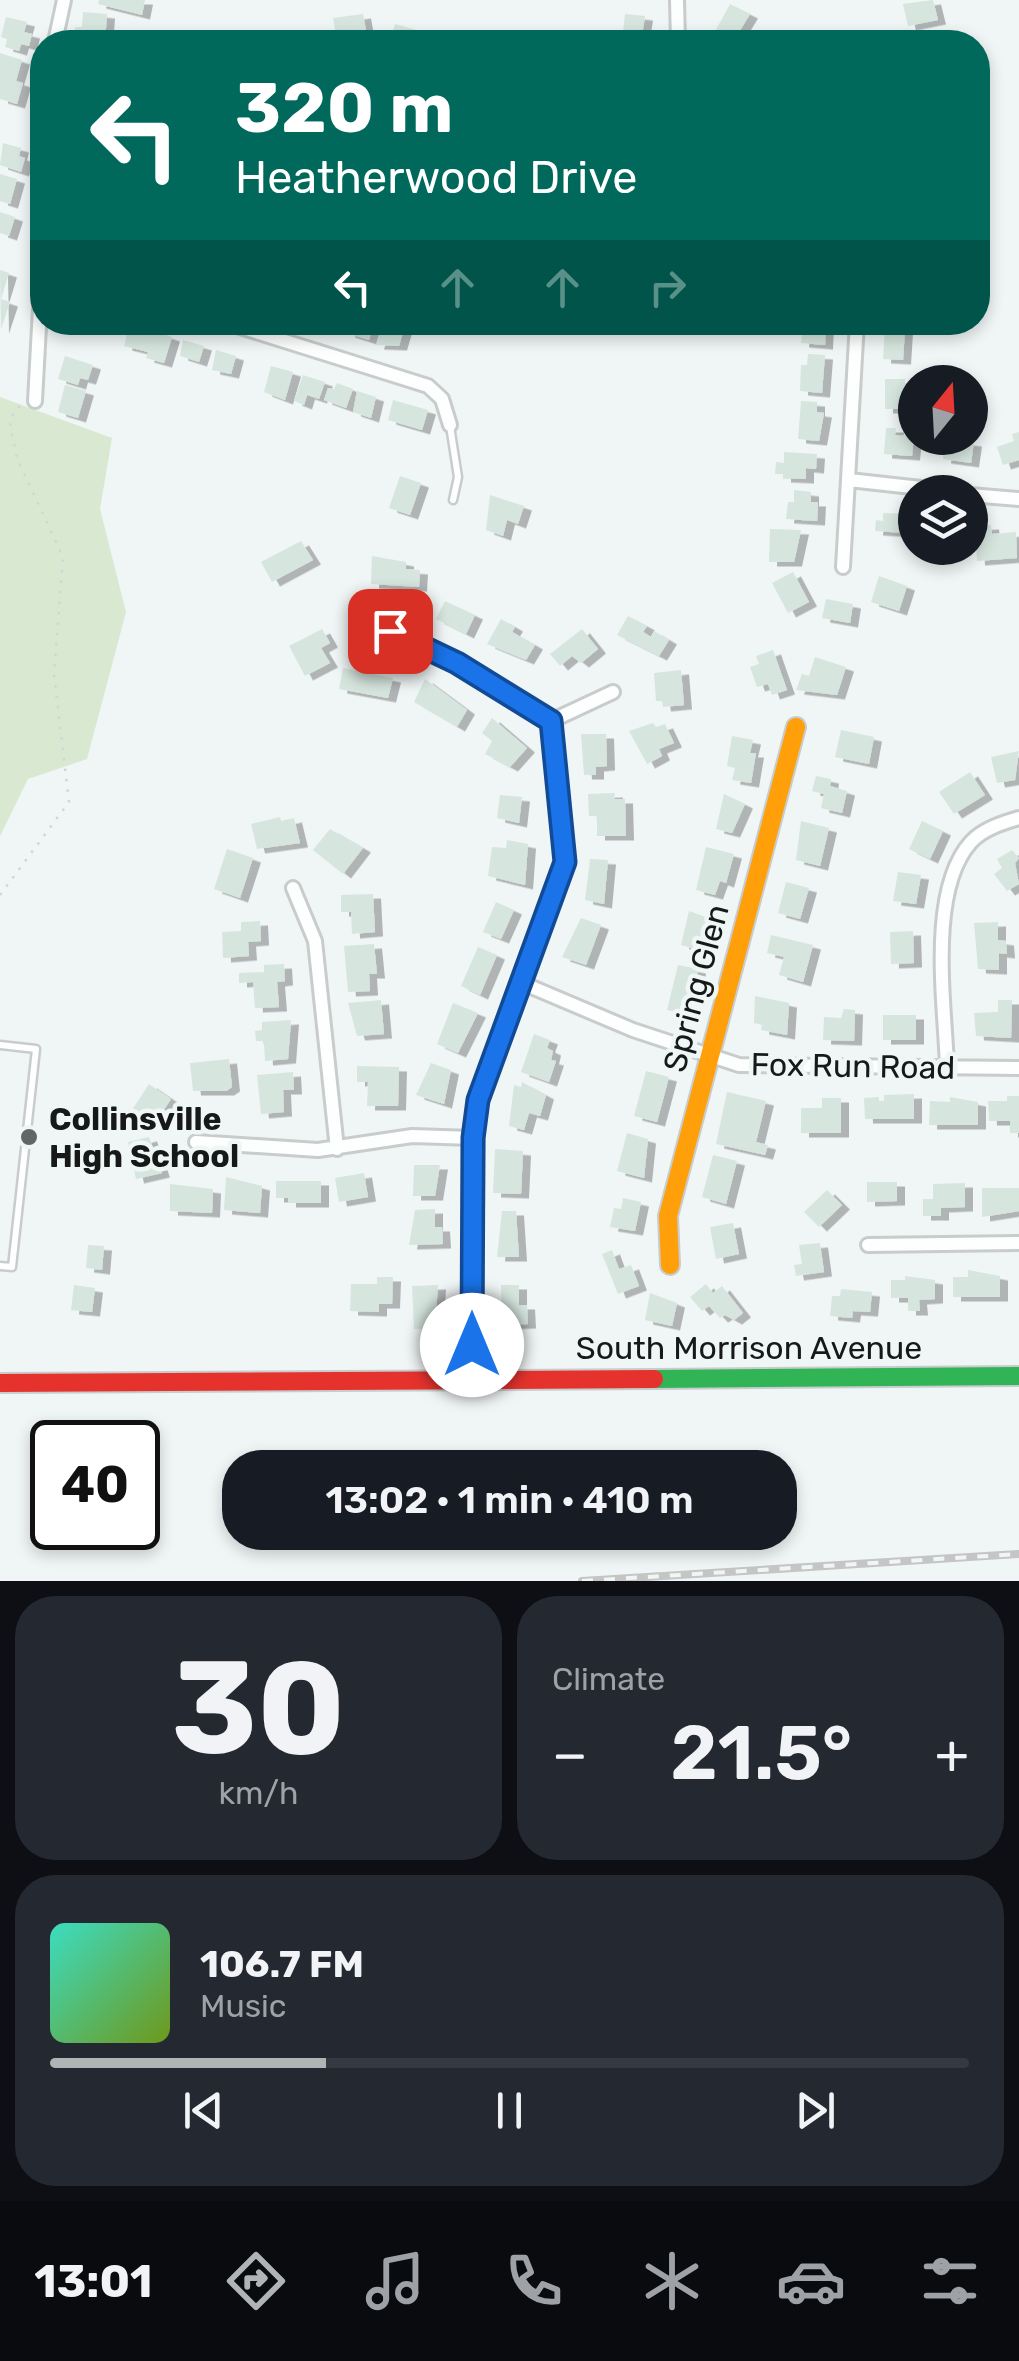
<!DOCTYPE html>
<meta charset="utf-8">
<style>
:root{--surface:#171b24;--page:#242831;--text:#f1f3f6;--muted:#9ea1a6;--line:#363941;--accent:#b1b4b5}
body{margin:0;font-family:Rubik,sans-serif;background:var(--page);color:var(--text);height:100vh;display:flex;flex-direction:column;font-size:38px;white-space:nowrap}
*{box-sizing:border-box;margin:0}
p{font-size:32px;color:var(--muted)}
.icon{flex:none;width:55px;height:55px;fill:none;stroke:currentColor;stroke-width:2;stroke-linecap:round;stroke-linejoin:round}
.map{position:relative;height:1581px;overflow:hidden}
.side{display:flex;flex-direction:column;gap:15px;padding:15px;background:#0d0f14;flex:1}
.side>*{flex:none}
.top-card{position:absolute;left:30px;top:30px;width:960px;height:305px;border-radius:40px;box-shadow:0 5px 15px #0003;background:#00695c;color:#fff;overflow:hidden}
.needle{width:65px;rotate:18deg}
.tools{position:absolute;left:898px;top:365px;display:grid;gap:20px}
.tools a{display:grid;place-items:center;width:90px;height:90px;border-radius:50%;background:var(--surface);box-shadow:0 5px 15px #0003;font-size:50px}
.speed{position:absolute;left:30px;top:1420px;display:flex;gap:20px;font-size:50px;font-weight:700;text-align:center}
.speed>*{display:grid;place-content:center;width:130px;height:130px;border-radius:50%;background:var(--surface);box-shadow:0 5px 15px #0003;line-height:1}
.speed .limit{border:5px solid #111;border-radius:15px;background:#fff;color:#111}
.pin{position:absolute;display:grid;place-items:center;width:85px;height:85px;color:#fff;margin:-42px;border-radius:20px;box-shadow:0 5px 15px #0006}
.me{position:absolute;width:110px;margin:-55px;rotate:0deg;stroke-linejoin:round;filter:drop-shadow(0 0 8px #0008)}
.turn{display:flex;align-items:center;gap:35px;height:210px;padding:0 40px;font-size:45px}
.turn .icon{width:130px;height:130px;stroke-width:2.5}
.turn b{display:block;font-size:70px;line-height:85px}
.lanes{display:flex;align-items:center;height:95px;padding:0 40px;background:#0003;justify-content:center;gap:50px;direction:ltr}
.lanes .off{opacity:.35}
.big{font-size:75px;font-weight:600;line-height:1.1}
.side .tile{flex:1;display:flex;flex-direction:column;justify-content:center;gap:15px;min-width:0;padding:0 35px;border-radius:40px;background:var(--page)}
.side .dial{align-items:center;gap:0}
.dial b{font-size:130px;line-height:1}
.song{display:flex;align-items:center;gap:30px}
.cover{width:120px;height:120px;border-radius:15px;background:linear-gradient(135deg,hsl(170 70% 55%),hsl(80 70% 35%))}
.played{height:10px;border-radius:5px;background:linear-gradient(90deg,var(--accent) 30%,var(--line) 30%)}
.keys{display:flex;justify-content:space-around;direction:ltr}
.heat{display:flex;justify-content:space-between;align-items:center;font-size:55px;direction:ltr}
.side .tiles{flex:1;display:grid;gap:15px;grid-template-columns:1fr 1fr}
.tile:last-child{grid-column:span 2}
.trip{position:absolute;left:222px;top:1450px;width:575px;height:100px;border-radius:40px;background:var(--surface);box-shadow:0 5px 15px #0003;font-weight:600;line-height:100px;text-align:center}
.tab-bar{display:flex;height:160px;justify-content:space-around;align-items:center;background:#090b0e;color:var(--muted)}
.tab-bar .icon{width:70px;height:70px}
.tab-bar .current{color:var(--accent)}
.tab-bar b{font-size:45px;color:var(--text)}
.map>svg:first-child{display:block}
</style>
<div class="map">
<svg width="1019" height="1581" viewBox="0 0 1019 1581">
<defs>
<filter id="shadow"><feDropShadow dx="8" dy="4.5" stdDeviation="0" flood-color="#0004"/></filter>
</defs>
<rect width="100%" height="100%" fill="#f0f5f5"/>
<path fill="#d9e9d1" d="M 0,397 L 112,438 L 100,509 L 126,612 L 87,759 L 28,779 L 0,836 Z"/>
<path fill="#d6e6de" filter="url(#shadow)" d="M 99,0 L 145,0 L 142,15 L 98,4 Z
M 933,0 L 938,20 L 908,26 L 903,4 Z
M 730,4 L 750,14 L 733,42 L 718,42 L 711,39 Z
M 83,12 L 107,14 L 105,42 L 74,41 L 75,27 L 82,27 Z
M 363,14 L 367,36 L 337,41 L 333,18 Z
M 625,14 L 645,16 L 641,42 L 622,42 Z
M 6,17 L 27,22 L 24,32 L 32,34 L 29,46 L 21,44 L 19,51 L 5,47 L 7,39 L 1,37 Z
M 395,24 L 423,32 L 420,42 L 390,42 Z
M 0,53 L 22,60 L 16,81 L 23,83 L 17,104 L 0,99 Z
M 3,143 L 21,148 L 19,156 L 25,158 L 21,172 L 0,165 Z
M 0,174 L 17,179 L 10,204 L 0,201 Z
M 0,212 L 15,217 L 9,236 L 0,233 Z
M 0,270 L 9,273 L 1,299 L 10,302 L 1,329 Z
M 351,322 L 374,322 L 369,340 L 347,333 Z
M 383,322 L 406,322 L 399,346 L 376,345 Z
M 803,322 L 826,322 L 825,345 L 801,343 Z
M 130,323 L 172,337 L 164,363 L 146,358 L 148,352 L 124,346 Z
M 885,328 L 905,329 L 903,360 L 883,359 Z
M 183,340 L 204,346 L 199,362 L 180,356 Z
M 216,350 L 236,356 L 231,374 L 212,370 Z
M 808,354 L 825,355 L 822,393 L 800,391 L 801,365 L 807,365 Z
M 65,356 L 93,365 L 88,380 L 80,378 L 78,385 L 58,379 Z
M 271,366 L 293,372 L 285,400 L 264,392 Z
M 303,375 L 325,382 L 319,399 L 307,395 L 304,405 L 294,401 Z
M 885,379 L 905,379 L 906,409 L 885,409 Z
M 337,383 L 353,389 L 346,408 L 324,400 L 328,388 L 334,389 Z
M 65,385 L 86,391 L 78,418 L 58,412 Z
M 357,391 L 376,397 L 371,418 L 353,412 Z
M 393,400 L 428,410 L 422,430 L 388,420 Z
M 801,401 L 817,402 L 817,412 L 824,413 L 819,441 L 798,439 Z
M 886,428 L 896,428 L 895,435 L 914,436 L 912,456 L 884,454 Z
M 1019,432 L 1019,460 L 1003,465 L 997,447 L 1014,441 L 1012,434 Z
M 945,439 L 974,442 L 971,463 L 943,459 Z
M 784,452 L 817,454 L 816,469 L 806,468 L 806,479 L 783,478 L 783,474 L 775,474 L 776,462 L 784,463 Z
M 400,476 L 421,483 L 410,515 L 389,508 Z
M 794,490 L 811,492 L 811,502 L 818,502 L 817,521 L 786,519 L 788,502 L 794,502 Z
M 490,495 L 524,506 L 518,524 L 507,520 L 503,536 L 486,530 Z
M 883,513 L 906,514 L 905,533 L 875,531 L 876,520 L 883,521 Z
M 991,525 L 992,534 L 1016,532 L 1017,558 L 977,561 L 975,526 Z
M 770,529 L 801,530 L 794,562 L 769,562 Z
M 301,541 L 313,560 L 272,582 L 261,562 Z
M 372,556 L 406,562 L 406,569 L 420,570 L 419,587 L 371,584 Z
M 793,572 L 809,602 L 788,613 L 772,583 Z
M 879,576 L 907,586 L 899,611 L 871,602 Z
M 826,599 L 853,604 L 850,623 L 822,618 Z
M 445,601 L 475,615 L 466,634 L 436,619 Z
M 628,616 L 647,626 L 643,632 L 651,637 L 654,631 L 669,640 L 659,656 L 617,635 Z
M 501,619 L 515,627 L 512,632 L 535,645 L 526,660 L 487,644 Z
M 322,629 L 330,643 L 321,648 L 330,663 L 305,676 L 289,646 Z
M 582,629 L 598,649 L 581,663 L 572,656 L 560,666 L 550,654 Z
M 773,650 L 787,690 L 772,695 L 768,684 L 757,687 L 750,667 L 759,664 L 756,656 Z
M 815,657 L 846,667 L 837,695 L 796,690 L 802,674 L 809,676 Z
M 343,668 L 393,678 L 388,698 L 339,689 Z
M 681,670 L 684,705 L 663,707 L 662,701 L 656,701 L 654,673 Z
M 425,679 L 467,710 L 457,727 L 414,702 Z
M 492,718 L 527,748 L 510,767 L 485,754 L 492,741 L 482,733 Z
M 653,723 L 656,727 L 665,724 L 674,743 L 659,749 L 662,756 L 647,764 L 629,731 Z
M 841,730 L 874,737 L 869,764 L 835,757 Z
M 581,734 L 606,734 L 607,766 L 596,767 L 596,775 L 584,775 Z
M 732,736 L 753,740 L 750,753 L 756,753 L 751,783 L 732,780 L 735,768 L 727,766 Z
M 1019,751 L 1015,780 L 997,783 L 991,757 Z
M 970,772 L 985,795 L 954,814 L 939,792 Z
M 816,776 L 831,779 L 830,786 L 847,791 L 842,813 L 821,808 L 824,794 L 812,791 Z
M 615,793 L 614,799 L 625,799 L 626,836 L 597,836 L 597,816 L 589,816 L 588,794 Z
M 724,794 L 745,804 L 732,833 L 716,829 Z
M 500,795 L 522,797 L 519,823 L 497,818 Z
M 280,817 L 281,821 L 294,818 L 300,843 L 257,849 L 251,824 Z
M 801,821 L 829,828 L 820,866 L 796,860 Z
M 922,821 L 943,831 L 930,859 L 909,849 Z
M 330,829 L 363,848 L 343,874 L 313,850 Z
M 507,840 L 528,844 L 525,885 L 488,876 L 492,847 L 506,848 Z
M 706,847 L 734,854 L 726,883 L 720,881 L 715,895 L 696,890 Z
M 227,849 L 253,858 L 240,898 L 214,889 Z
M 1012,850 L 1019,858 L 1015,863 L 1019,884 L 1007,891 L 994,874 L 1002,868 L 997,859 Z
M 590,859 L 608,860 L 604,904 L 585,900 Z
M 898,872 L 921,875 L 916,904 L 893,901 Z
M 786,882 L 809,888 L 800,919 L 778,913 Z
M 373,894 L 375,932 L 352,934 L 351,912 L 341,912 L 341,895 Z
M 496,902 L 514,910 L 501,939 L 483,932 Z
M 689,911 L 714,920 L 705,952 L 681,945 Z
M 581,918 L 601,925 L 586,965 L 562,957 Z
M 260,921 L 261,941 L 248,942 L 249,956 L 223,958 L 222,932 L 241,931 L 241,922 Z
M 998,922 L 998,940 L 1006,941 L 1007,954 L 999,953 L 999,970 L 978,969 L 974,923 Z
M 913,931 L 914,963 L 891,964 L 890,932 Z
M 771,935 L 813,945 L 803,982 L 779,975 L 784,957 L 767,953 Z
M 374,944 L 377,974 L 369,974 L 370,991 L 348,992 L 344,946 Z
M 478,947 L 497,955 L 480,995 L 461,986 Z
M 284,964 L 285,981 L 277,982 L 279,1007 L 255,1008 L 253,982 L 239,983 L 239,973 L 264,972 L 264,965 Z
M 678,965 L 698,969 L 691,1016 L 667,1010 Z
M 755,996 L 789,1003 L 787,1035 L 761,1030 L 762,1025 L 754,1023 Z
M 381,1000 L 384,1034 L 357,1036 L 348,1003 Z
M 998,1000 L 1012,1000 L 1011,1038 L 976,1036 L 974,1013 L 998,1012 Z
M 453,1003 L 478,1013 L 458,1053 L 437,1044 Z
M 844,1009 L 855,1010 L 854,1041 L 823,1040 L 824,1017 L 841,1018 Z
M 883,1015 L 916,1015 L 916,1040 L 883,1040 Z
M 291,1020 L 288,1059 L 265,1061 L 264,1041 L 256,1041 L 255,1031 L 262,1030 L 262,1022 Z
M 534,1034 L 550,1040 L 547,1048 L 553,1051 L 551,1060 L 556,1061 L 549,1082 L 521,1072 Z
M 229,1059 L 232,1087 L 226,1091 L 193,1091 L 190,1063 Z
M 431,1063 L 451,1070 L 444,1104 L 416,1095 Z
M 357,1066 L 399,1067 L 398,1106 L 367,1106 L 368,1082 L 357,1082 Z
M 646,1071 L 669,1077 L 657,1122 L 634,1116 Z
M 293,1072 L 294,1090 L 283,1090 L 284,1112 L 261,1114 L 257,1075 Z
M 522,1082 L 546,1095 L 540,1116 L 529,1113 L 524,1130 L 509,1126 L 514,1085 L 521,1087 Z
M 149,1084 L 171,1099 L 154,1125 L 132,1110 Z
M 727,1092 L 766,1101 L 756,1142 L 768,1145 L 765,1155 L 716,1144 Z
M 914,1094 L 914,1119 L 865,1119 L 864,1098 L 879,1097 L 879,1102 L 884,1102 L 884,1095 Z
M 1007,1096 L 1019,1096 L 1019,1133 L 1010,1133 L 1010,1121 L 989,1121 L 988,1101 L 1007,1101 Z
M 950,1097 L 978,1102 L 978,1125 L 929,1125 L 930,1101 L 950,1102 Z
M 822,1098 L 841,1098 L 841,1133 L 801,1133 L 801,1108 L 822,1108 Z
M 627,1133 L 648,1139 L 644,1178 L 617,1171 Z
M 149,1137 L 162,1173 L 136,1179 L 128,1142 Z
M 495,1149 L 523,1151 L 521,1194 L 493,1193 Z
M 713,1155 L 737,1161 L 726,1204 L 702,1197 Z
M 414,1165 L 440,1165 L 435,1196 L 413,1196 Z
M 364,1173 L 368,1197 L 339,1202 L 335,1178 Z
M 226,1177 L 262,1186 L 260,1213 L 224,1210 Z
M 276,1181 L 321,1181 L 321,1203 L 288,1203 L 288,1198 L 276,1198 Z
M 867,1182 L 897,1182 L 897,1201 L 867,1202 Z
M 965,1183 L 965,1207 L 941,1208 L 941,1216 L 923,1216 L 923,1199 L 933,1199 L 933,1184 Z
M 170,1184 L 213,1189 L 212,1213 L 170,1211 Z
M 982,1188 L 1019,1188 L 1019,1211 L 982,1217 Z
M 827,1190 L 842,1205 L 819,1227 L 804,1212 Z
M 623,1198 L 641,1202 L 635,1231 L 610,1227 L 614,1208 L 621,1209 Z
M 435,1209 L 435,1227 L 442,1227 L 443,1244 L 409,1245 L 415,1210 Z
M 502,1211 L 516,1211 L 519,1257 L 497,1257 Z
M 733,1223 L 739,1254 L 716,1259 L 710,1227 Z
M 820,1243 L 824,1272 L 796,1276 L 794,1265 L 802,1264 L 799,1245 Z
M 88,1245 L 104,1246 L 102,1270 L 86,1268 Z
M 612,1250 L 619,1269 L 631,1265 L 639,1286 L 618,1294 L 602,1254 Z
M 968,1270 L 1000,1276 L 1000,1297 L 953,1297 L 953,1277 L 968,1277 Z
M 905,1276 L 935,1280 L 935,1299 L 919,1300 L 920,1311 L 908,1311 L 908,1298 L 891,1298 L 891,1280 L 905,1280 Z
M 377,1277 L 393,1277 L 392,1304 L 379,1304 L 379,1312 L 350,1311 L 351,1284 L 377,1284 Z
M 706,1284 L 713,1293 L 722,1286 L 743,1313 L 734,1320 L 725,1315 L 720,1318 L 709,1306 L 702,1311 L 690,1297 Z
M 74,1285 L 95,1288 L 92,1312 L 71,1310 Z
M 438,1285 L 435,1328 L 414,1329 L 412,1286 Z
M 501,1285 L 519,1285 L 519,1305 L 527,1305 L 528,1324 L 502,1325 Z
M 841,1289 L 872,1292 L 870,1312 L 853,1311 L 852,1318 L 830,1316 L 832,1296 L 840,1296 Z
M 650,1293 L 677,1303 L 672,1326 L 645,1320 Z"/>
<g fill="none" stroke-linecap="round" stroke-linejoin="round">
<g stroke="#c9cccc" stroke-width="11">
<path id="lane" d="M 450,426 L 458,477 L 453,500
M 0,1045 L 36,1049 L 12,1267 L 0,1266"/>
</g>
<g stroke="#c9cccc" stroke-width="18">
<path id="street" d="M 677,0 L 678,42
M 55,42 L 64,0
M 224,322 L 428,386 L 442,399 L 450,425
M 35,401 L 42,271
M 849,480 L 957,492
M 970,495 L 1019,499
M 843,567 L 857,322
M 551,721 L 613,692
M 293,888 L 315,941 L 337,1149
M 522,983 L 633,1030 L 739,1065 L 1019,1068
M 947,1067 C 945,1005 927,891 971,842 C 983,829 1002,823 1019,818
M 196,1142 L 318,1150 L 412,1136 L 473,1138
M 868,1245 L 1019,1243"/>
</g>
<g stroke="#c9cccc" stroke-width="22">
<path id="fast" d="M 367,634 L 390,631 L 457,663 L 551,721 L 565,862 L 478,1100 L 475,1122
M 654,1379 L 1019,1376"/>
</g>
<g stroke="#c9cccc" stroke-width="22">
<path id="slow" d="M 670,1265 L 668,1216 L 796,727
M 472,1380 L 475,1122"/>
</g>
<g stroke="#c9cccc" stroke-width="22">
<path id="jam" d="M 0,1383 L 654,1379"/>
</g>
<path stroke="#d3d5d5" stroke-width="2.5" stroke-dasharray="2.5 8" stroke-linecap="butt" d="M 0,895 L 69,802 L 54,674 L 63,557 L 17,458 L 10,423 L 15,409 L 21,406"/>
<use href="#lane" stroke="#fdfefe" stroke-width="6"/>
<use href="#street" stroke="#fdfefe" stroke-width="12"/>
<use href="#fast" stroke="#30b455" stroke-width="18"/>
<use href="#slow" stroke="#ff9f0a" stroke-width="18"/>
<use href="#jam" stroke="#e5322d" stroke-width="18"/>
<g stroke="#c5c5c5" stroke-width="8">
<path id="rail" d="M 582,1581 L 1019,1554"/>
</g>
<use href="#rail" stroke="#eef7f6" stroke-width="4" stroke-dasharray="11" stroke-linecap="butt"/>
</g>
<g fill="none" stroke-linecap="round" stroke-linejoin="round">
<g stroke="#114b97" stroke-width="25">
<path id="route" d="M 390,631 L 457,663 L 551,721 L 565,862 L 478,1100 L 473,1138 L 472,1345"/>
</g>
<use href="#route" stroke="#1a73e8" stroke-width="18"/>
</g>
<circle fill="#626665" stroke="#eef7f6" stroke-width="4" cx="29" cy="1137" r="10"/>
<g text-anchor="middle" stroke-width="9" stroke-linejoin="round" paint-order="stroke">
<g font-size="32" fill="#161918" stroke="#eef7f6">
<text transform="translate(696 988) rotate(-75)" y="11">Spring Glen</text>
<text transform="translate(853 1066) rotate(1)" y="11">Fox Run Road</text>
<text x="749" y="1359">South Morrison Avenue</text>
</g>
<g font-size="32" font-weight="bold" fill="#161918" stroke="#eef7f6" text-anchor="start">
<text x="49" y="1130">Collinsville<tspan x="49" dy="37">High School</tspan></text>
</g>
</g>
</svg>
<div class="tools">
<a><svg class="needle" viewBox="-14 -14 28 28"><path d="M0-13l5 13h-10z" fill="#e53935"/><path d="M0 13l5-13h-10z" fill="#9ea1a6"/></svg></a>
<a><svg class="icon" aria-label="layers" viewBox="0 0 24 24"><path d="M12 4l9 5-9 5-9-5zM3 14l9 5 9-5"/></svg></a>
</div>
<div class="speed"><div class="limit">40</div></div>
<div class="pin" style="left:390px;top:631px;background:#d93025"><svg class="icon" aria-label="arrive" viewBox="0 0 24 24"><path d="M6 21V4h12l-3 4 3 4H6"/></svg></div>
<svg class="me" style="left:472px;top:1345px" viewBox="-20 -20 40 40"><circle r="19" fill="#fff"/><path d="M0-13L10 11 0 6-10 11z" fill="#1a73e8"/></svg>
<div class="trip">13:02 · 1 min · 410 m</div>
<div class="top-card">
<div class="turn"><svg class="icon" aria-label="left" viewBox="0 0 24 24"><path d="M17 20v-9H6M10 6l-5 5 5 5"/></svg><div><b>320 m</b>Heatherwood Drive</div></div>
<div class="lanes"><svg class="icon" aria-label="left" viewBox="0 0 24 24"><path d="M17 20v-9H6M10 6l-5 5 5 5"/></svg><svg class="icon off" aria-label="ahead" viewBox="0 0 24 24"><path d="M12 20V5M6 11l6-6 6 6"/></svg><svg class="icon off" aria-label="ahead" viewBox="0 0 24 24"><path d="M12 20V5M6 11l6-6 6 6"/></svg><svg class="icon off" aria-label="right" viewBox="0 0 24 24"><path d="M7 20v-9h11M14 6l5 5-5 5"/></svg></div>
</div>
</div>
<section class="side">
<div class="tiles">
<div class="tile dial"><b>30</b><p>km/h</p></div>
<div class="tile"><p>Climate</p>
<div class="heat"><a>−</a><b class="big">21.5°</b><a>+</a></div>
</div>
<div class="tile">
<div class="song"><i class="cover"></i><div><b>106.7 FM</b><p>Music</p></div></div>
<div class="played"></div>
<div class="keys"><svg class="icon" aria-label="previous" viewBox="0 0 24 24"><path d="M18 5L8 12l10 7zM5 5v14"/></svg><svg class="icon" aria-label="pause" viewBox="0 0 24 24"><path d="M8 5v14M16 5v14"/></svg><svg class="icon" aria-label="next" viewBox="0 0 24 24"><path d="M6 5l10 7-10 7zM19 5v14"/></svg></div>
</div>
</div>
</section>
<nav class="tab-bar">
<b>13:01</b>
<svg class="icon current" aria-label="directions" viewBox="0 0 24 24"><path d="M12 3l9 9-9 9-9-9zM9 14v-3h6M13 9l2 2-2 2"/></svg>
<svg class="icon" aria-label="music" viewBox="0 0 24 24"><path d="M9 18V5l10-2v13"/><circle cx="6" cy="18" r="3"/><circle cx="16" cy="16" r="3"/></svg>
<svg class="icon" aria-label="phone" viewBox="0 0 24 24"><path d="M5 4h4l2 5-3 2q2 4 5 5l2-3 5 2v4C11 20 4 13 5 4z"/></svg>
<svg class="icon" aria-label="climate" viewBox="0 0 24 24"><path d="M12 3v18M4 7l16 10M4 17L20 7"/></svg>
<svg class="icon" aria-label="car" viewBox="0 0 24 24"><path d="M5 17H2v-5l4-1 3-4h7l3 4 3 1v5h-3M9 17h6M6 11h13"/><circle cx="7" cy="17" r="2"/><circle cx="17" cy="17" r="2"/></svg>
<svg class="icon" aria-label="filters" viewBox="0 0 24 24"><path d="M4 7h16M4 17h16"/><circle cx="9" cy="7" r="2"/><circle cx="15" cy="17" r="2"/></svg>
</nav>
